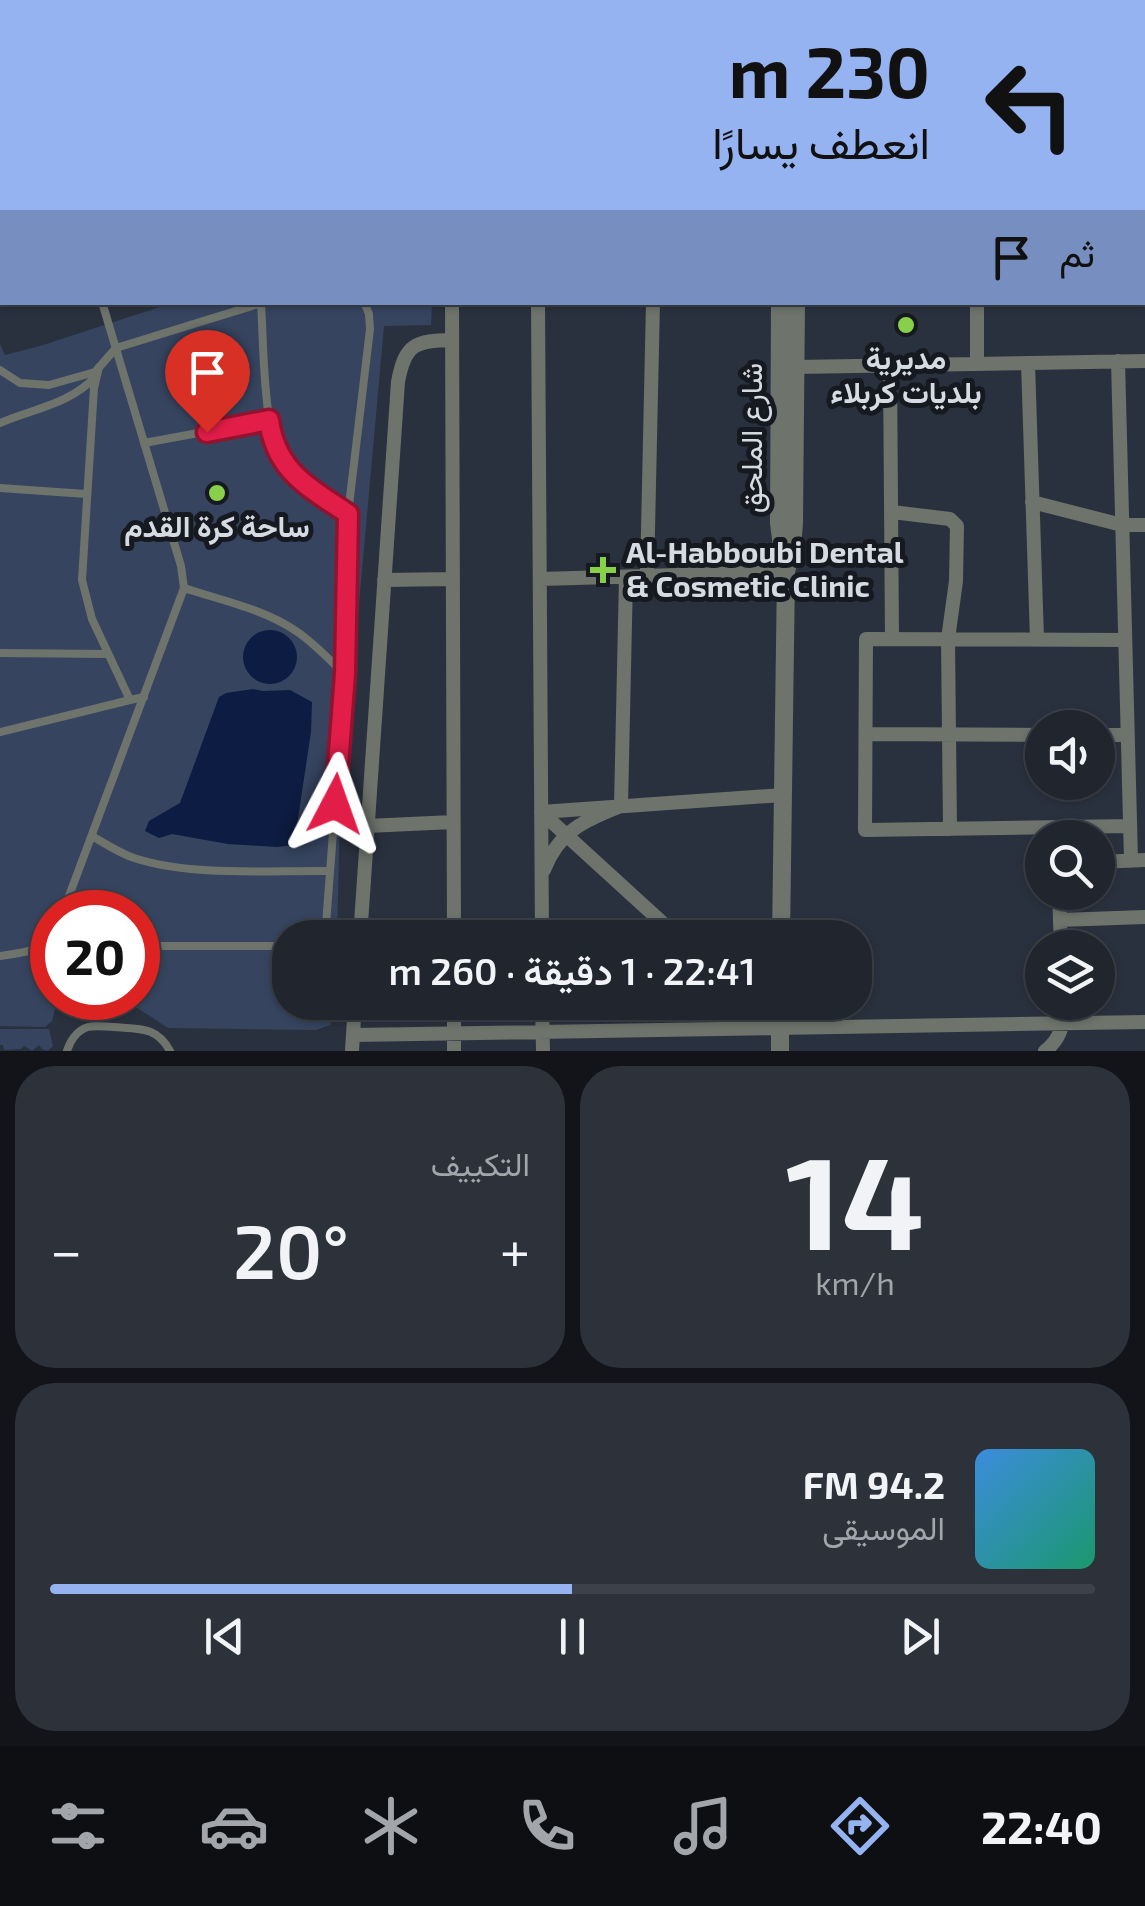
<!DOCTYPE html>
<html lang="ar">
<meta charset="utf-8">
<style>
:root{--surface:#20252e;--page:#2d313a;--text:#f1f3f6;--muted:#a2a5aa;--line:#3d424a;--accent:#95b2f1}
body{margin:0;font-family:"Exo 2",Vazirmatn,sans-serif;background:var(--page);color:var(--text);direction:rtl;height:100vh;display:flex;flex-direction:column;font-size:38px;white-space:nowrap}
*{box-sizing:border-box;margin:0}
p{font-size:32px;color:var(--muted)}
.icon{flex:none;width:55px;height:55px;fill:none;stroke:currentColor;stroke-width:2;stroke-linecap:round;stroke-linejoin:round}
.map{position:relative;height:1051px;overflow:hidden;direction:ltr}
.details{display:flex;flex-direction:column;gap:15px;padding:15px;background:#121419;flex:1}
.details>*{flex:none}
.guide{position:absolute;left:0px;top:0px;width:1145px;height:305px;box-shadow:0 2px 8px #0004,0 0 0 2px var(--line);direction:rtl;background:#95b2f1;color:#111;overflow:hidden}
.fabs{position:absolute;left:1025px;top:710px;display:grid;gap:20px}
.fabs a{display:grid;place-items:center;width:90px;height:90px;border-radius:50%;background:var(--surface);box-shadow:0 2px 8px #0004,0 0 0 2px var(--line);font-size:50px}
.speed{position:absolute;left:30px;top:890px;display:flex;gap:20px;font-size:50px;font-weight:700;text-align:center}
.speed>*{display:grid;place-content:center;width:130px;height:130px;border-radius:50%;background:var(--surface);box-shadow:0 2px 8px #0004,0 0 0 2px var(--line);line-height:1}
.speed .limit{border:15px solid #d22;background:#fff;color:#111}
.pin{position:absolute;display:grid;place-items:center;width:85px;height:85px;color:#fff;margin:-102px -42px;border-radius:50% 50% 50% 0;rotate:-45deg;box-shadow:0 0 10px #0007}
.pin .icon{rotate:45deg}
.me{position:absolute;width:110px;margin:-55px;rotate:4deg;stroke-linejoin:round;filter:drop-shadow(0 0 8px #0008)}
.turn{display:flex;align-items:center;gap:35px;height:210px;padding:0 50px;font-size:45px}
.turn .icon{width:130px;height:130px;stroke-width:2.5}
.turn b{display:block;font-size:70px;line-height:85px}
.then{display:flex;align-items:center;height:95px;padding:0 50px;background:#0003;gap:20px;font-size:38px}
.big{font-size:75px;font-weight:600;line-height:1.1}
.details .tile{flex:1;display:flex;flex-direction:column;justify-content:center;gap:15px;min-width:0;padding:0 35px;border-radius:40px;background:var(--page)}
.details .dial{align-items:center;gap:0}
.dial b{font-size:130px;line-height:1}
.song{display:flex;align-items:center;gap:30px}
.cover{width:120px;height:120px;border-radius:15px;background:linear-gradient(135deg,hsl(210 70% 55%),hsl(160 70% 35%))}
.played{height:10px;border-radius:5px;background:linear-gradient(90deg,var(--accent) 50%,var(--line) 50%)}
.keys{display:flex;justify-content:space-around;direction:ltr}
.heat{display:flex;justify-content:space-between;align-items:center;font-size:55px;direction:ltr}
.details .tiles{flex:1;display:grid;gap:15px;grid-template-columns:1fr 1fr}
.tile:last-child{grid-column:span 2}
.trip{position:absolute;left:272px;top:920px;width:600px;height:100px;border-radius:40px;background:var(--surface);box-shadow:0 2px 8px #0004,0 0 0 2px var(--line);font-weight:600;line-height:100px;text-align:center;direction:rtl}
.menu{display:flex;height:160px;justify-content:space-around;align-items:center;background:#0d0f12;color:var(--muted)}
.menu .icon{width:70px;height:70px}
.menu .active{color:var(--accent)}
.menu b{font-size:45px;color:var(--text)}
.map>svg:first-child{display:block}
</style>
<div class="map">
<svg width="1145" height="1051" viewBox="0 0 1145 1051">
<rect width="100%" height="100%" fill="#2a313e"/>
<path fill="#36445f" d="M 52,0 L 518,0 L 483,2 L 52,2 Z
M 172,303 L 432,303 L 431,325 L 384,326 L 340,815 L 337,937 L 290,938 L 290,1002 L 337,1003 L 337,1009 L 330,1025 L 316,1030 L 168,1028 L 122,998 L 138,998 L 138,912 L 52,912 L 52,998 L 58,998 L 52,1021 L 45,1027 L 0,1026 L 0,344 L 5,355 L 40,346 Z
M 0,1029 L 49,1029 L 53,1046 L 48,1051 L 42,1049 L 39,1045 L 32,1051 L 24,1046 L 21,1049 L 4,1050 L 3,1045 L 0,1045 Z"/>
<path fill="#0c1c42" d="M243 657a27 27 0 1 1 54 0a27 27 0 1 1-54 0Z
M 253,689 L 263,691 L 290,690 L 312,702 L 311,732 L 294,845 L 277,847 L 228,844 L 172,834 L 159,838 L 145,831 L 149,821 L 180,803 L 219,697 L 226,693 Z"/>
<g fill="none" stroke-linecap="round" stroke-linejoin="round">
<path stroke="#6e736c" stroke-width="8" d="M 261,304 C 264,344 262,437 286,466 C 302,486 327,500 348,514
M 99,367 L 94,388 L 82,580 L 92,619 L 130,700 L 144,697
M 0,370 L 20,383 L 49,385 L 95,372 L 116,348 L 265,302
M 0,423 C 35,408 69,405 96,376
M 144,443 L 269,420
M 0,488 L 86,494
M 184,588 C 220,600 264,609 296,631 C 314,643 329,659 344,674
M 0,653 L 108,654
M 0,732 L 130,700
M 92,836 C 106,844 119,853 134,858 C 193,877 268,870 330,871
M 63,912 L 184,588 L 181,566 L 102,302
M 325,938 L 345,674 L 348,514 L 370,329 L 369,314 L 364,302
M 138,946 L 290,946
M 0,956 C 18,953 39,952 52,939
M 67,1051 C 70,1041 77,1030 88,1027 C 95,1025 106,1027 113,1027 C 139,1029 157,1026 170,1051"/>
<path stroke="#6e736c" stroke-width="14" d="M 876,0 L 876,2
M 937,0 L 937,2
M 952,2 L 1025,0
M 0,148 L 2,154
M 452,302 L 454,938
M 538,302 L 542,938
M 977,302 L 977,363
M 1118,361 L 1131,860
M 1028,363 L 1037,639
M 890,365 L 892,639
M 796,367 L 1145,361
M 1032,502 L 1122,525 L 1145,525
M 892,512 L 950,519 L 957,526 L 956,581 L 948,639 L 950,829
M 647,576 L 653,302
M 540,579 L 786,572
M 384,580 L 453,579
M 1125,640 L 866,639 L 865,830 L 1130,826
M 866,734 L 1042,735
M 1098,735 L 1127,735
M 541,812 L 783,795
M 541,812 L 679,938
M 367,826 L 453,822
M 1098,862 L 1145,860
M 544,870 C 559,831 585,820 621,806 L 626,577
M 1059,892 L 1061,948
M 1060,920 L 1145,917
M 360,938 L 398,382 C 405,343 416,341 452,340
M 454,1002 L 454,1051
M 542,1002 L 543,1051
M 751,1002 L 780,1029
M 353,1035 L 1145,1022
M 352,1051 L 355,1002
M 1045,1051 C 1062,1038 1064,1023 1063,1002"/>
<path stroke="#6e736c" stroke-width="18" d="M 781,2 L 781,0
M 799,2 L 799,0
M 780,302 L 779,523 L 784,562
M 781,938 L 786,572 L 792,547 L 794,523 L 796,302
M 780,1051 L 780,1002"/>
<path stroke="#abb4a6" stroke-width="22" d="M 1142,63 L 1145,63
M 1142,91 L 1145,91
M 0,221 L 2,220
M 0,249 L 2,248"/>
</g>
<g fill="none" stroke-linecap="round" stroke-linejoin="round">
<g stroke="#92132f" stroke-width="25">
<path id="route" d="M 207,432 L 269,420 C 276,472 309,487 348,514 L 345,674 L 335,804"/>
</g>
<use href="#route" stroke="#e11d48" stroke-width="18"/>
</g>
<g fill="#88cf4a" stroke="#16191f" stroke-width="4">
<circle cx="906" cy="325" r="10"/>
<circle cx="217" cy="493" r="10"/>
<path d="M598 555h10v10h10v10h-10v10h-10v-10h-10v-10h10z"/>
</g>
<g text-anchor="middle" stroke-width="10" stroke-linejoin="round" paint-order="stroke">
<g font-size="30" font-weight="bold" fill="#d6dbe3" stroke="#16191f">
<text x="906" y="369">مديرية<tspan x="906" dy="34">بلديات كربلاء</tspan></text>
<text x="217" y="537">ساحة كرة القدم</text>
<text x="626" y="563" text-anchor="start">Al-Habboubi Dental<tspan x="626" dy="34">&amp; Cosmetic Clinic</tspan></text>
</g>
<g font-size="30" fill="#d6dbe3" stroke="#16191f">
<text transform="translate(752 438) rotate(-90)" y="10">شارع الملحق</text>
</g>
</g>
</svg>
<div class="fabs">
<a><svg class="icon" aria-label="sound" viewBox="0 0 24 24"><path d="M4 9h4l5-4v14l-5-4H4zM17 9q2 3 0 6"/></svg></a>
<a><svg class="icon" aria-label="search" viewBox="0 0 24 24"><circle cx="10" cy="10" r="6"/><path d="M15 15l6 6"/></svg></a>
<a><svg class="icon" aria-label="layers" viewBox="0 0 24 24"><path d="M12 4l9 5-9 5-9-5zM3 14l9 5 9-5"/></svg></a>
</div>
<div class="speed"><div class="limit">20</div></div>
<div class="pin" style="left:207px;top:432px;background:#d93025"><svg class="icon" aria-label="arrive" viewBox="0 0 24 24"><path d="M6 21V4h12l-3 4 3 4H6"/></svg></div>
<svg class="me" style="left:335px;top:804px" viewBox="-20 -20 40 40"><path d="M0-17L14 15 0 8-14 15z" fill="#e11d48" stroke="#fff" stroke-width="4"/></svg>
<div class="trip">22:41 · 1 دقيقة · 260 m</div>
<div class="guide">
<div class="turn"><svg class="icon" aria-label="left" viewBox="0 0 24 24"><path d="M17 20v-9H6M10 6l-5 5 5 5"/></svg><div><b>230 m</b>انعطف يسارًا</div></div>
<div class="then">ثم<svg class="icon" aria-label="arrive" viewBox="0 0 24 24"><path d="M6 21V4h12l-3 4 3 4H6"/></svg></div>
</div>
</div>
<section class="details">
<div class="tiles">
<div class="tile dial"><b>14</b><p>km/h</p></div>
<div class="tile"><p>التكييف</p>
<div class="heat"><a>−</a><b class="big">20°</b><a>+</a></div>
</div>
<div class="tile">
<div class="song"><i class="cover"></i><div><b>94.2 FM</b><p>الموسيقى</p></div></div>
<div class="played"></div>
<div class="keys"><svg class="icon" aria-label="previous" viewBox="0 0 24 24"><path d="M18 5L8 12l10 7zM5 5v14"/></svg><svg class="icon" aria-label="pause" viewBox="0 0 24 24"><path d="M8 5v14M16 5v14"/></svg><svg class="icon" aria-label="next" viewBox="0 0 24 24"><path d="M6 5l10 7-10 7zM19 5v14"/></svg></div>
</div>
</div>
</section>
<nav class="menu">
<b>22:40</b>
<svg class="icon active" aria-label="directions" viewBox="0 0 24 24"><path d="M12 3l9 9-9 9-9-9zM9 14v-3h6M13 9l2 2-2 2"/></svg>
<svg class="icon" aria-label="music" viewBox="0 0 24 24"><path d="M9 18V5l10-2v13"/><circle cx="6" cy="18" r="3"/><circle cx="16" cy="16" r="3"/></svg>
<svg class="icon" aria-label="phone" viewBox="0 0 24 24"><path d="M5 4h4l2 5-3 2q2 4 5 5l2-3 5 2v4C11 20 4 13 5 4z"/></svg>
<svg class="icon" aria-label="climate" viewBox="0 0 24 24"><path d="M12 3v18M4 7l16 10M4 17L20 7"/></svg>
<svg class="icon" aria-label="car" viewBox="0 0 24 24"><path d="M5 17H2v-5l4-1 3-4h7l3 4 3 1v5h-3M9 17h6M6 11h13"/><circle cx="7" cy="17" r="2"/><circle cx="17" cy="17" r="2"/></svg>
<svg class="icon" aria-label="filters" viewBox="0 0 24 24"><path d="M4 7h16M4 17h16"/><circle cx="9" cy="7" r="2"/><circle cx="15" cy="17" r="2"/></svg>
</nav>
